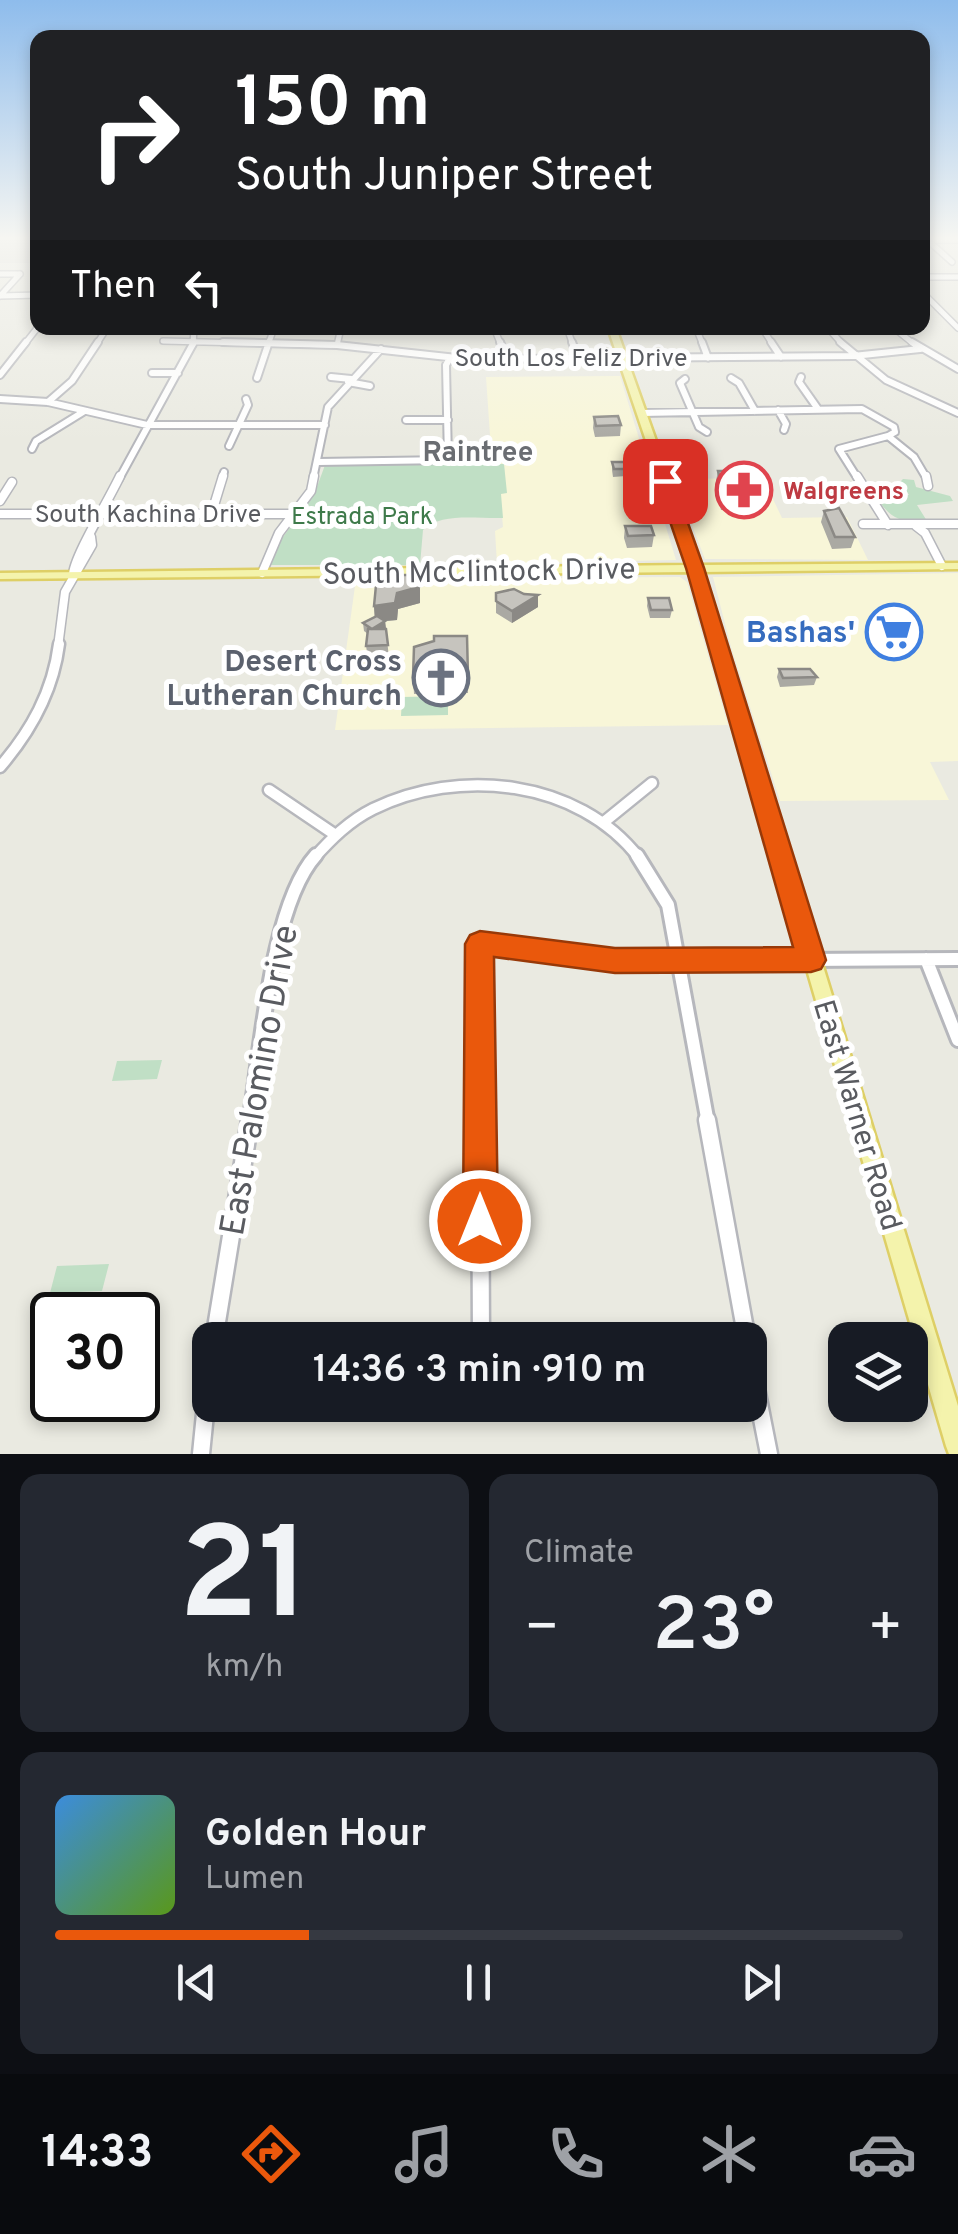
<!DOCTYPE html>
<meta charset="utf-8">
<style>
:root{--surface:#171b24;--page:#242831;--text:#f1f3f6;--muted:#9ea1a6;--line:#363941;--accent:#ea580c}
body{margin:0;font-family:Overpass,sans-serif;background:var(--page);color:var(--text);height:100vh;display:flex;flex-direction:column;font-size:38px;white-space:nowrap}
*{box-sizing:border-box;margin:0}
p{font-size:32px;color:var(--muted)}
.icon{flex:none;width:55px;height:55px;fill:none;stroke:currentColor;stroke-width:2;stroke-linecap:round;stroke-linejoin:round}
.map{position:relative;height:1454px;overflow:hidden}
.sheet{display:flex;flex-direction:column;gap:20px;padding:20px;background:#0d0f14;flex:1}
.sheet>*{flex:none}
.top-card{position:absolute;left:30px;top:30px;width:900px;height:305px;border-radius:20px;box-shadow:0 5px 15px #0003;background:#202124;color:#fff;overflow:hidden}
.controls{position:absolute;left:828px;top:1322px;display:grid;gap:20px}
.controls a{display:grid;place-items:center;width:100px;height:100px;border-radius:20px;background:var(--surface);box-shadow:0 5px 15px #0003;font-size:50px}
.speed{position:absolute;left:30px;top:1292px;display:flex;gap:20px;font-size:50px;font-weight:700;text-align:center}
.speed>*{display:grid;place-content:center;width:130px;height:130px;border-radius:50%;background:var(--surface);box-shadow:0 5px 15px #0003;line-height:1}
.speed .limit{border:5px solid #111;border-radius:15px;background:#fff;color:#111}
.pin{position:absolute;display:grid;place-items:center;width:85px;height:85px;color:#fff;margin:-42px;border-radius:20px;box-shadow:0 5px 15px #0006}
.me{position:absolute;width:110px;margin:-55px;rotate:0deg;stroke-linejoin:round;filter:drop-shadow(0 0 8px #0008)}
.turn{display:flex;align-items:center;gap:35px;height:210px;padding:0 40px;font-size:45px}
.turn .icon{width:130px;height:130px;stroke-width:2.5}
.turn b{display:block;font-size:70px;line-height:85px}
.then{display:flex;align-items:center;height:95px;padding:0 40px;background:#0003;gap:20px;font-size:38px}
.big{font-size:75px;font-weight:600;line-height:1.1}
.sheet .tile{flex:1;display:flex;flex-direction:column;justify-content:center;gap:15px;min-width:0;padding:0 35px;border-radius:20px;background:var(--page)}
.sheet .dial{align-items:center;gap:0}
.dial b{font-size:130px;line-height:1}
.song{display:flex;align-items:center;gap:30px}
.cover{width:120px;height:120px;border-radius:15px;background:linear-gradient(135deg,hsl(210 70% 55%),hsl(90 70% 35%))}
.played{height:10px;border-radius:5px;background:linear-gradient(90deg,var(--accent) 30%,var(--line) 30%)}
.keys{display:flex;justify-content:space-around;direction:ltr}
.heat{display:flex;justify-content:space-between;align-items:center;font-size:55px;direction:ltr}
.sheet .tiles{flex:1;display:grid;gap:20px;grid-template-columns:1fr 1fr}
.tile:last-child{grid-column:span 2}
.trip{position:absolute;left:192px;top:1322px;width:575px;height:100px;border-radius:20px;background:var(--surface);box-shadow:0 5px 15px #0003;font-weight:600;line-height:100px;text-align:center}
.menu{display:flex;height:160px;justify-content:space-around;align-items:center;background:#090b0e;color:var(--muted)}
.menu .icon{width:70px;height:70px}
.menu .selected{color:var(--accent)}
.menu b{font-size:45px;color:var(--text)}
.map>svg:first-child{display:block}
</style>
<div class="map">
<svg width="958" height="1454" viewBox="0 0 958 1454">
<rect width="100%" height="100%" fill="#eaeae1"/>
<path fill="#f8f6d8" d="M 620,376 L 676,560 L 497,564 L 495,531 L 503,527 L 500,493 L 506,493 L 504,465 L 492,464 L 486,377 Z
M 763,478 L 782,518 L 847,517 L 868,560 L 705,559 L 674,479 Z
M 958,573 L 958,761 L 930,762 L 949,800 L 780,801 L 731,647 L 713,577 Z
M 680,577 L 687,582 L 728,725 L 335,730 L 356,579 Z"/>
<path fill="#dcdbd5" d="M 0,237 L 37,237 L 37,263 L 0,263 Z"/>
<path fill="#c0dfc5" d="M 448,462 L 504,464 L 507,493 L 501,494 L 503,518 C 477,519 441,512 423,530 L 420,565 L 271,565 L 280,541 L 314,495 L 325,465 Z
M 903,479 L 914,480 L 916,487 L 950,496 L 953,501 L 917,505 L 927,521 C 903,522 893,521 879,501 L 881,495 L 909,495 L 900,482 Z
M 448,696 L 448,715 L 401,716 L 402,697 Z
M 162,1060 L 157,1079 L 112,1081 L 117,1061 Z
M 109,1264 L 102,1291 L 50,1293 L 57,1266 Z"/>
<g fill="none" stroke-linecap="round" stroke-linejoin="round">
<g stroke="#b6b7bc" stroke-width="8">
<path id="minor-far5" d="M 924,237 L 952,262
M 929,240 L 958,240
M 0,274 L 20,274
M 922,277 L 958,277
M 922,292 L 958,328
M 0,296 L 38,295
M 0,296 L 20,274
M 437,328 L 494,331
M 494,328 L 501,345
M 567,328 L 573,345
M 696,328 L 703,345
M 762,328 L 773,345
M 828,328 L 843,345
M 894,328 L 915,345
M 163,341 L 331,345
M 24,345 L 38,327
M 96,345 L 107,328
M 193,345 L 194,328
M 268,345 L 274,328
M 337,345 L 341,328"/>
</g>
<g stroke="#b6b7bc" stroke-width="10">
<path id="minor-far4" d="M 223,342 L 337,345 L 466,359 L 853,356 L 920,349
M 500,342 L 507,359
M 572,342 L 578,358
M 702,342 L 708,358
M 771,342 L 781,357
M 840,342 L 886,380 L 958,413
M 912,342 L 958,369
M 152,373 L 178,373
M 0,375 L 26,342
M 331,377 L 351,379
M 801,377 L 799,382 L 818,409
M 257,378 L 269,342
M 731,378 L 739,383 L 755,411
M 685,379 L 680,383 L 699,427 L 707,432
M 348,382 L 370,386
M 0,399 L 48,402 L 147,425 L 325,425
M 48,402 L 72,381 L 98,342
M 778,410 L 786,424 L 784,430
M 641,413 L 862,409 L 894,427 L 895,432 L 888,436 L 914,457 L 927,479
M 406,420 L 448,420
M 229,446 L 248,405 L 246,399
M 32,449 L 36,441 L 83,412
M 318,462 L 448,460 L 446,365 L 450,358
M 119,479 L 194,342
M 222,479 L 224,472
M 313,479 L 328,407 L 381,349
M 858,479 L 839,449 L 888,436"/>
</g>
<g stroke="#b6b7bc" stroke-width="11">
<path id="minor-far3" d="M 857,476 L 888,525
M 926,476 L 928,486
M 0,501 L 12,482
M 212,512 L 223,476
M 0,514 L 296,514
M 863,524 L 958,524
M 916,526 L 925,533 L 942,566
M 262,573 L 279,533 L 311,491 L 314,476
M 73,575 C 73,558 110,498 120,476
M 58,647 L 65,592 L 92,545 L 91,537"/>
</g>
<g stroke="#b6b7bc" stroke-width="15">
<path id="minor-far2" d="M 0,767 C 31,731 53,692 59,644
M 269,790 L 334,834
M 604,822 L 652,783
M 314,858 C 331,839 349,821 373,809 C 458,767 578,779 639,858"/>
</g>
<g stroke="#b6b7bc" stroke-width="18">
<path id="minor-far1" d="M 637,855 L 668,905 L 708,1123
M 926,959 L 958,1040
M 249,1123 C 261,1053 270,906 316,855
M 480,1123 L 480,944 L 615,961 L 958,959"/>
</g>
<g stroke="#b6b7bc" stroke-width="21">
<path id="minor" d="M 480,1120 L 481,1340
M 707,1120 L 747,1340
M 214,1340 L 250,1120
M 750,1358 L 769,1454
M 201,1454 L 210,1364"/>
</g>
<g stroke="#decf66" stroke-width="5">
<path id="major" d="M 608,328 L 616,328 L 700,565 L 958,563 L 958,569 L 702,572 L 958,1406 L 958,1454 L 949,1454 L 946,1446 L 691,572 L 0,579 L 0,573 L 688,565 Z"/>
</g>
<use href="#minor-far5" stroke="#fff" stroke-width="5"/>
<use href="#minor-far4" stroke="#fff" stroke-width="6"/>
<use href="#minor-far3" stroke="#fff" stroke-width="8"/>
<use href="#minor-far2" stroke="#fff" stroke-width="10"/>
<use href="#minor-far1" stroke="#fff" stroke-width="12"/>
<use href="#minor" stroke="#fff" stroke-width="16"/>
<use href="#major" fill="#f4f3ac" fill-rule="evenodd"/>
</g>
<path fill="#aaa9a3" d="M 30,237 L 38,237 L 38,244 L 32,244 Z
M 594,417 L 621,425 L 620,436 L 595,437 L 593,428 Z
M 612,462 L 627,469 L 626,476 L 613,477 L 612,470 Z
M 718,471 L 759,492 L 755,507 L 721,510 L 715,486 Z
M 824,511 L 855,537 L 851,548 L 832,549 L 821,522 Z
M 625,526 L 654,535 L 652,547 L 627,548 L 624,538 Z
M 420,591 L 420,603 L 398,609 L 397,620 L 385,621 L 389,658 L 368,658 L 366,646 L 368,634 L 364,631 L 363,623 L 375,617 L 374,606 Z
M 496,593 L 538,595 L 538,607 L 512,623 L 496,613 Z
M 648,598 L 672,610 L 670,618 L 650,618 L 647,606 Z
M 467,636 L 468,693 L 414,694 L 413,677 L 434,641 Z
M 779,669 L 817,677 L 814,685 L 780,687 L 777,677 Z"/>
<path fill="#8b8985" d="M 420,575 L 420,603 L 398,609 L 397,620 L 385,621 L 386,629 L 372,629 L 375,623 L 374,606 L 397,593 Z
M 538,595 L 538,607 L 512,623 L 512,611 Z"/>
<path fill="#c6c4be" stroke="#8b8985" stroke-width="2.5" d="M 618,416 L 621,425 L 596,426 L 594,417 Z
M 612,462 L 625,462 L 627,469 L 614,469 Z
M 718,471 L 749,471 L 759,492 L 724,494 Z
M 839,508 L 855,537 L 835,537 L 824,511 Z
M 625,526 L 651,526 L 654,535 L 628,536 Z
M 377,575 L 420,575 L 419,587 L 397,593 L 395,603 L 374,606 Z
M 514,589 L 524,594 L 538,595 L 512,611 L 496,601 L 496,593 Z
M 648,598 L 669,598 L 672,610 L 651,610 Z
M 377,616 L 385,621 L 372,629 L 363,623 Z
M 368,629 L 386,629 L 388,645 L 366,646 Z
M 434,636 L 467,636 L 468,676 L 413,677 L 414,647 L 434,641 Z
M 779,669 L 810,669 L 817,677 L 783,678 Z"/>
<linearGradient id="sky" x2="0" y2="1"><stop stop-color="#8ebcec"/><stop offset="0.54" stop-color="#f6f6f2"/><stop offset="1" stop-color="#f6f6f2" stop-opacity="0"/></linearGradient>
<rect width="958" height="441" fill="url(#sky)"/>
<path fill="#ea580c" stroke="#983908" stroke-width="2.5" d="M 665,476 L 673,481 L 704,568 L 826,960 L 821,969 L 811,972 L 615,973 L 494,957 L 498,1221 L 493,1233 L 480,1239 L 468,1233 L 463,1221 L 465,944 L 470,935 L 480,931 L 615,948 L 793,947 L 686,568 L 656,481 Z"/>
<defs>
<g id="pharmacy-ring" transform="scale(2.875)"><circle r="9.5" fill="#fff" stroke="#e0444e" stroke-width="1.5"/><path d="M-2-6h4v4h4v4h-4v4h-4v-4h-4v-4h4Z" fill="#e0444e"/></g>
<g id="supermarket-ring" transform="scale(2.875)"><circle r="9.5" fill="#fff" stroke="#3f7fe0" stroke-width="1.5"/><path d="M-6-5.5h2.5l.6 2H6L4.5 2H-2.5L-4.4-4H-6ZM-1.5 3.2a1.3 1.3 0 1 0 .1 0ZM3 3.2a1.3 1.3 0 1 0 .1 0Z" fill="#3f7fe0"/></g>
<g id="church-ring" transform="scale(2.875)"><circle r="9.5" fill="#fff" stroke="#6b7280" stroke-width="1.5"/><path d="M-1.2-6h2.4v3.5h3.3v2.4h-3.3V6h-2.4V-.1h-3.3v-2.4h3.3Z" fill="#6b7280"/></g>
</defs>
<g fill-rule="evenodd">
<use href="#pharmacy-ring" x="744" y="490"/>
<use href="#supermarket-ring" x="894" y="632"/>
<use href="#church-ring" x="441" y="678"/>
</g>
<g text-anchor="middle" stroke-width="10" stroke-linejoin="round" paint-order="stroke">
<g font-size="25" fill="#595b60" stroke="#fff">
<text x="571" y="366">South Los Feliz Drive</text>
<text x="148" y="522">South Kachina Drive</text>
</g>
<g font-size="25" font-weight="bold" fill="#be3a42" stroke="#fff" text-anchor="start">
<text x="783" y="499">Walgreens</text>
</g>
<g font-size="25" fill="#3e7a4a" stroke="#fff">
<text x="362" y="524">Estrada Park</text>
</g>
<g font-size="28" font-weight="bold" fill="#6a6d72" stroke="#fff">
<text x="478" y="461">Raintree</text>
</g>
<g font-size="30" fill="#595b60" stroke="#fff">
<text transform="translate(479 571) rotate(-1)" y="10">South McClintock Drive</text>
<text transform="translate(858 1115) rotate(73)" y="10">East Warner Road</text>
</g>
<g font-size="30" font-weight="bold" fill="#366cbe" stroke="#fff" text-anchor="end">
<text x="855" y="642">Bashas'</text>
</g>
<g font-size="30" font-weight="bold" fill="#5b616d" stroke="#fff" text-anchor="end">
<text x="402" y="671">Desert Cross<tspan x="402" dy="34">Lutheran Church</tspan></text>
</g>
<g font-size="35" fill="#595b60" stroke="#fff">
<text transform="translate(258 1080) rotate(-80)" y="12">East Palomino Drive</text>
</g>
</g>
</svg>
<div class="controls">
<a><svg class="icon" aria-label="layers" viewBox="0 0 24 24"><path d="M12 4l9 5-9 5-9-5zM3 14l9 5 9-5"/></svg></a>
</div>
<div class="speed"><div class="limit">30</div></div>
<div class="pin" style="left:665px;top:481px;background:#d93025"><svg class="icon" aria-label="arrive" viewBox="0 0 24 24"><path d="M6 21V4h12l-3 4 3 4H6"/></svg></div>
<svg class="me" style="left:480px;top:1221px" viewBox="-20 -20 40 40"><circle r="17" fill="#ea580c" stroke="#fff" stroke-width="3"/><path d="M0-11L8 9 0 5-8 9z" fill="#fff"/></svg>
<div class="trip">14:36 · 3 min · 910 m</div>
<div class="top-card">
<div class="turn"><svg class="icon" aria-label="right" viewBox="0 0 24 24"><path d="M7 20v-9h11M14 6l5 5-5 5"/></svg><div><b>150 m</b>South Juniper Street</div></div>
<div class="then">Then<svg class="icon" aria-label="left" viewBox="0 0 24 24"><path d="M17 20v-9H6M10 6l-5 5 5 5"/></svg></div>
</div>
</div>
<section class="sheet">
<div class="tiles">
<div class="tile dial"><b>21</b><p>km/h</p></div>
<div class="tile"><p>Climate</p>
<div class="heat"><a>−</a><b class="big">23°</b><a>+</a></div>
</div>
<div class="tile">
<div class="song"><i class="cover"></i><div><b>Golden Hour</b><p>Lumen</p></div></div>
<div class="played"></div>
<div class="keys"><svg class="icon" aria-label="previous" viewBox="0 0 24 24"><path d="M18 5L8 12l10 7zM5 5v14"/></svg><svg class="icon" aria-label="pause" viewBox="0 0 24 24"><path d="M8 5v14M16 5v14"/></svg><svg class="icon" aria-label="next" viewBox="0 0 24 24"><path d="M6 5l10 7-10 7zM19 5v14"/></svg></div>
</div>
</div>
</section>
<nav class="menu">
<b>14:33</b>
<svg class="icon selected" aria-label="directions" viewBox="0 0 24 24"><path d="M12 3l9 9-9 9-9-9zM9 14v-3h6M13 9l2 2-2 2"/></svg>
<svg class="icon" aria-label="music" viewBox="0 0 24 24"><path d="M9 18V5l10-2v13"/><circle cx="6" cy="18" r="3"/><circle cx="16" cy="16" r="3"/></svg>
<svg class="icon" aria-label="phone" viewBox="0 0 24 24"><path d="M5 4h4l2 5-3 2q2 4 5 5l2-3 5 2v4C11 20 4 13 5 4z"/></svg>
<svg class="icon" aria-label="climate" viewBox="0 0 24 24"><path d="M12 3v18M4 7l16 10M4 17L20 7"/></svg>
<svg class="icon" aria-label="car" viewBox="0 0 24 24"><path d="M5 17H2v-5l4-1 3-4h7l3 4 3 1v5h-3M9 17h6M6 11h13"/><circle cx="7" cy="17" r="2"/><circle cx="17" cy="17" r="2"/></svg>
</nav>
